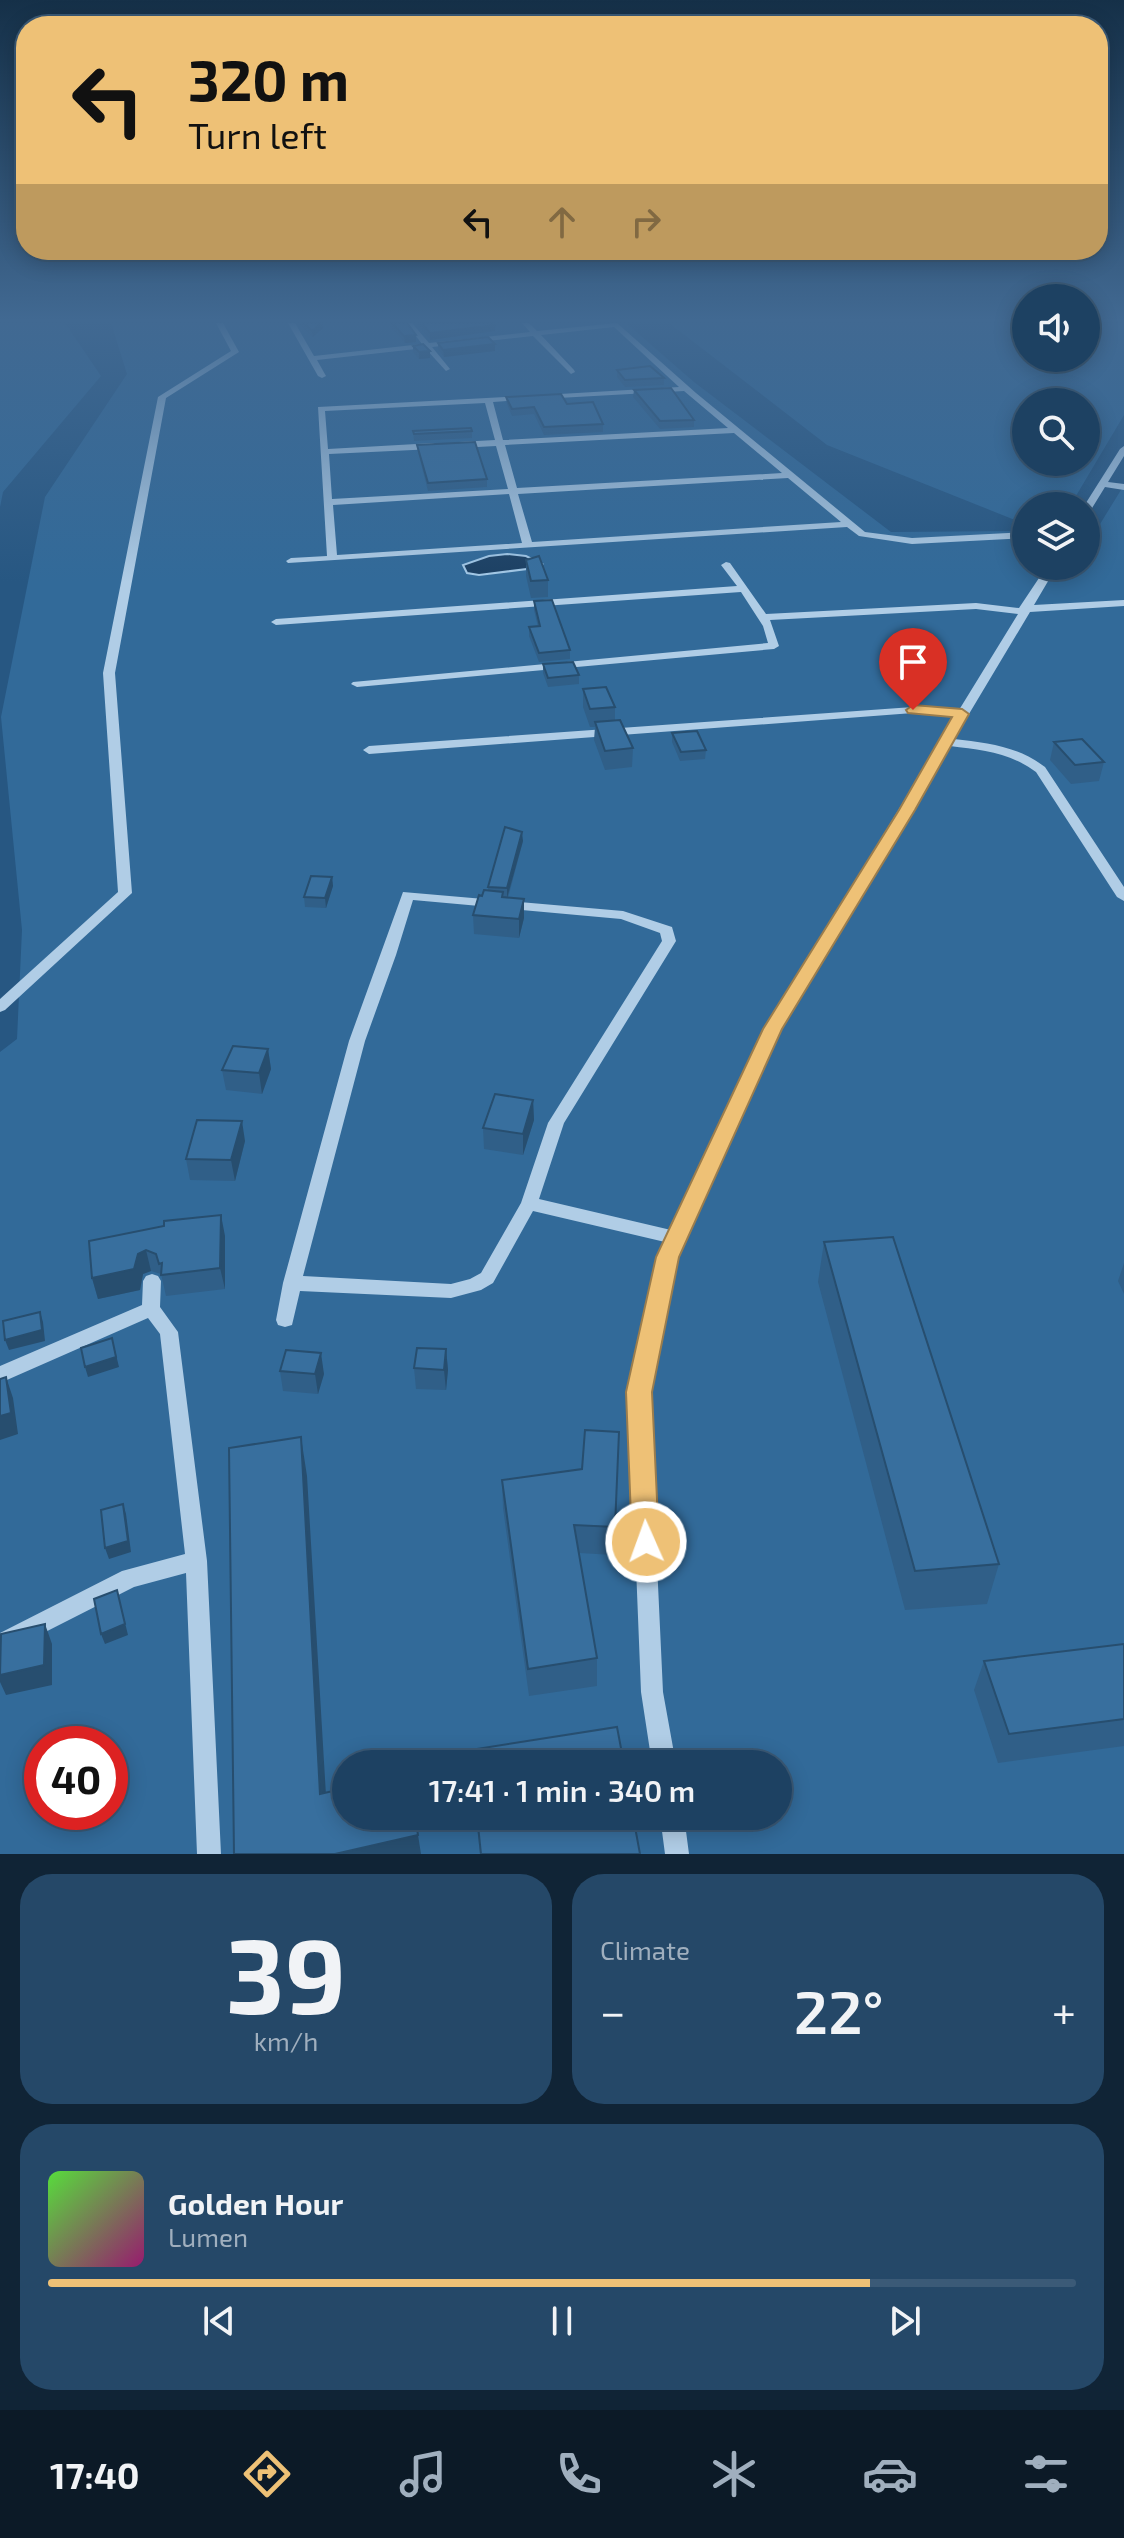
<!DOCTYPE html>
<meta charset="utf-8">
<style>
:root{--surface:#1d4162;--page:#254868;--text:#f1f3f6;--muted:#a0afbe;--line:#3b5a77;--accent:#eec176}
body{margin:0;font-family:"Exo 2",sans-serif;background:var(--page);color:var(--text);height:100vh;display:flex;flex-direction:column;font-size:30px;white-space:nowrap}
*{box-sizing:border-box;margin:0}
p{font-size:26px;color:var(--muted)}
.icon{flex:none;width:44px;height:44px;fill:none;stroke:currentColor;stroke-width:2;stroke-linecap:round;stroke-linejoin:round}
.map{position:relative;height:1854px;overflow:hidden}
.side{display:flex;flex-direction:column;gap:20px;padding:20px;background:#102436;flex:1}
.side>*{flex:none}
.hud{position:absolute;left:16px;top:16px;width:1092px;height:244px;border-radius:32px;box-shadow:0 4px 20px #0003,0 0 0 2px var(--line);background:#eec176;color:#111;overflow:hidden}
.fabs{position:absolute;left:1012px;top:284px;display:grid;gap:16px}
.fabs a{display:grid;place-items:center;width:88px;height:88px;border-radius:50%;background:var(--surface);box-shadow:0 4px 20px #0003,0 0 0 2px var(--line);font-size:40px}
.speed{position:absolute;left:24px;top:1726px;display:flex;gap:16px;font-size:40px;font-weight:700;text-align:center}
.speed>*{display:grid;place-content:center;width:104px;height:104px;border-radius:50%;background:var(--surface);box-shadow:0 4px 20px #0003,0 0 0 2px var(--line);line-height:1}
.speed .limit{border:12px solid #d22;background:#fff;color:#111}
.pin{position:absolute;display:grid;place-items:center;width:68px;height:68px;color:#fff;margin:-82px -34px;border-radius:50% 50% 50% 0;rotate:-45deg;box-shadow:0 0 8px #0007}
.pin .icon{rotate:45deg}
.me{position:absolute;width:88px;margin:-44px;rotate:358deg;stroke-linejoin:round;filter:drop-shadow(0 0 6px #0008)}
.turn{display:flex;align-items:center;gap:28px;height:168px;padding:0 40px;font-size:36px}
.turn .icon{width:104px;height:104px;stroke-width:2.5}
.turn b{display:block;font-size:56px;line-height:68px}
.lanes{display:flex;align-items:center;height:76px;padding:0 40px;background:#0003;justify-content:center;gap:40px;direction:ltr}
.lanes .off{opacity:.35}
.big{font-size:60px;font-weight:600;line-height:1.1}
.side .widget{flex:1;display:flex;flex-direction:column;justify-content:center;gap:12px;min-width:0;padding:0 28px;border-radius:32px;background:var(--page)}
.side .dial{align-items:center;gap:0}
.dial b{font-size:104px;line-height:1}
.song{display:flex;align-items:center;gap:24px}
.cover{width:96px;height:96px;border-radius:12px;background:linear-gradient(135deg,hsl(110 70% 55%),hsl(320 70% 35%))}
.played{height:8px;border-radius:4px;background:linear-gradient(90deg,var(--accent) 80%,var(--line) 80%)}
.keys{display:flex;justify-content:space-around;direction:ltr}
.heat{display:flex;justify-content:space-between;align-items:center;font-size:44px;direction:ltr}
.side .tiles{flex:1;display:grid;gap:20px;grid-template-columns:1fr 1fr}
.widget:last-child{grid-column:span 2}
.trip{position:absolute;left:332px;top:1750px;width:460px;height:80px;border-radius:40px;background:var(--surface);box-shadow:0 4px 20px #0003,0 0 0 2px var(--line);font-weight:600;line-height:80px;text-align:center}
.dock{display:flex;height:128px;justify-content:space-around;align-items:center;background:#0c1a27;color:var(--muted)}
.dock .icon{width:56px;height:56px}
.dock .active{color:var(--accent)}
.dock b{font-size:36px;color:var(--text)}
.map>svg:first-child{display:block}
</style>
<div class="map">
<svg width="1124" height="1854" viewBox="0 0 1124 1854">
<rect width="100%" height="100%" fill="#275782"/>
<path fill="#326a99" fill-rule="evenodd" d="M 0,323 L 65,323 L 101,376 L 3,492 L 0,507 Z
M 111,323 L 626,323 L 694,382 L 891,532 L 1026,531 L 1026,566 L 1086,566 L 1086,530 L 1097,529 L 1124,485 L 1124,1854 L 0,1854 L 0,1052 L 17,1039 L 22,930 L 1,717 L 45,497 L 127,374 ZM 42,1744 L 110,1744 L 110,1812 L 42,1812 ZM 346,1764 L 778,1764 L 778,1816 L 346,1816 Z
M 669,323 L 1026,323 L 1026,358 L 1086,358 L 1086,323 L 1124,323 L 1124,415 L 1070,506 L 1035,503 L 1026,506 L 1026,514 L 1020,522 L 827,445 ZM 1026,402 L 1086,402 L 1086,462 L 1026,462 Z"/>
<path fill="#1c4063" stroke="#a4c9e7" stroke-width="2" d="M 507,554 L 526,556 L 542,564 L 535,568 L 479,575 L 467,573 L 463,565 L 489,556 Z"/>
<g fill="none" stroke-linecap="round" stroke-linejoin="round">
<path fill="#b0cde6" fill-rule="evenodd" d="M 216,323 L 223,323 L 239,352 L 166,398 L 115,673 L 132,893 L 5,1010 L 0,1012 L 0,999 L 118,892 L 103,673 L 158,397 L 231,351 Z
M 288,323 L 295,323 L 314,356 L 422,344 L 406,323 L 412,323 L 429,343 L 530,332 L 522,323 L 529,323 L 537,331 L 617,323 L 696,393 L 865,532 L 912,538 L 1026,532 L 1026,538 L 912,544 L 859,536 L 847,527 L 288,563 L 286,561 L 291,558 L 327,556 L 318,407 L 526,396 L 526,400 L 523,400 L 493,402 L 503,440 L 728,428 L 684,391 L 540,399 L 540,395 L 543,395 L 679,387 L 614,327 L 541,335 L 574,370 L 575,372 L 571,374 L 533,336 L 432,347 L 450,369 L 446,371 L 425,348 L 317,360 L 326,376 L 322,378 L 318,376 ZM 485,403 L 495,440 L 459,442 L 455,445 L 459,448 L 496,446 L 508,489 L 332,499 L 329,454 L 434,449 L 438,446 L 434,443 L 328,449 L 325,411 ZM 734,433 L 782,473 L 517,488 L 505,445 ZM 788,478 L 841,522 L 532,542 L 518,494 ZM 509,494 L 522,543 L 337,555 L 333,505 Z
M 1124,446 L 1124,456 L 1108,482 L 1124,484 L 1124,490 L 1105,487 L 1089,513 L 1086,514 L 1084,506 L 1120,449 Z
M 726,562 L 730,563 L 766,614 L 976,603 L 1019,608 L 1047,566 L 1057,566 L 1034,605 L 1124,600 L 1124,606 L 1030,612 L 954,739 C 988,743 1017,746 1045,767 L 1124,887 L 1124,901 L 1117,897 L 1036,772 C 1009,752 982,750 950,746 L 781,1029 L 676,1257 L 649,1392 L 663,1692 L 676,1764 L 652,1764 L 641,1692 L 629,1392 L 658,1257 L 665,1242 L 533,1211 L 493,1283 L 481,1290 L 451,1298 L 300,1291 L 292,1325 L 285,1327 L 278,1325 L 276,1320 L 283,1283 L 349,1041 L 403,892 L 623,911 L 672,927 L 676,941 L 564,1123 L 539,1199 L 671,1230 L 765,1029 L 955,717 L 913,713 L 369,754 L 363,750 L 369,746 L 913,707 L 959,710 L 1018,614 L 976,609 L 770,620 L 779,646 L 774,649 L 357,687 L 351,684 L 353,682 L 768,643 L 763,626 L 741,592 L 276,625 L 271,622 L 276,619 L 737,586 L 721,565 ZM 413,900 L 621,919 L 660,933 L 662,941 L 548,1123 L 521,1203 L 481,1273 L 470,1279 L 451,1284 L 303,1276 L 365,1041 L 396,955 Z
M 152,1274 L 158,1276 L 161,1281 L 160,1307 L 178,1332 L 207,1561 L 221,1854 L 197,1854 L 186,1573 L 134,1587 L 0,1655 L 0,1633 L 122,1571 L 185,1554 L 160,1334 L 148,1318 L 0,1383 L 0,1366 L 142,1305 L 143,1281 L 146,1276 Z
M 660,1816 L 684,1816 L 689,1854 L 665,1854 Z"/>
</g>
<path fill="#305f88" d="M 298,323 L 322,323 L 323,328 L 313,337 Z
M 390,323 L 407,323 L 416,335 L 416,342 L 405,343 L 391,327 Z
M 417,323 L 493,323 L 495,331 L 430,340 Z
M 1026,324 L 1026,347 L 1023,343 Z
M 438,343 L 495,344 L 495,351 L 444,357 L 438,349 Z
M 413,346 L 430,351 L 430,358 L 419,359 L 413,352 Z
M 1036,358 L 1076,358 L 1069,366 L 1039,361 Z
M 617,370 L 664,378 L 664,385 L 625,387 L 617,377 Z
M 634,390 L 694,420 L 694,427 L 660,429 L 633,397 Z
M 506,397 L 567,404 L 603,424 L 603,432 L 544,435 L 534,414 L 512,416 L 507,404 Z
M 413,431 L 472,431 L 472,438 L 414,441 Z
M 417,445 L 487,479 L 487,487 L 428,491 L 418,452 Z
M 526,560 L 548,580 L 548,597 L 531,598 L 526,576 Z
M 534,601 L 570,650 L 570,659 L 539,662 L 529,636 L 529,627 L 538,627 L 534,610 Z
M 543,664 L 579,675 L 579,684 L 548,687 L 543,673 Z
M 583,689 L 615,707 L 615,720 L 633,748 L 632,767 L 605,770 L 594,740 L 595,727 L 590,727 L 583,707 Z
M 672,733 L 706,750 L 705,759 L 680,761 L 672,742 Z
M 1054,742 L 1104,762 L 1099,781 L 1071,784 L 1050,760 Z
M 523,841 L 508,898 L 524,899 L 524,918 L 519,938 L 474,934 L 473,915 L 488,890 L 488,887 Z
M 332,877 L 333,886 L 326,908 L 305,907 L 304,897 Z
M 268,1049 L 271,1069 L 262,1094 L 226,1090 L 222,1070 Z
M 533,1100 L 534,1120 L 523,1155 L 484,1149 L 483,1128 Z
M 245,1141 L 235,1181 L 190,1180 L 186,1159 Z
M 225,1236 L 225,1289 L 166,1296 L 161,1274 L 151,1271 L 143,1274 L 140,1290 L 98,1299 L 92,1278 L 89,1241 Z
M 824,1242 L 999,1564 L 987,1604 L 905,1610 L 818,1282 Z
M 1124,1263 L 1124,1294 L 1118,1281 Z
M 446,1349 L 448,1370 L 446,1390 L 416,1389 L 414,1368 Z
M 280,1371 L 324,1374 L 318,1394 L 283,1391 Z
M 619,1432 L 614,1555 L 579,1553 L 597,1658 L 597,1686 L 529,1696 L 503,1508 L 502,1480 L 582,1469 Z
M 1124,1644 L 1124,1746 L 998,1763 L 974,1690 L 984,1661 Z
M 476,1816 L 633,1816 L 640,1854 L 480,1854 Z"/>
<path fill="#274e6f" d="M 321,323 L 322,323 L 323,328 L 313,337 L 312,331 Z
M 495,325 L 495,331 L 430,340 L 430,333 Z
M 416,335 L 416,342 L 405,343 L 404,336 Z
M 495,344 L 495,351 L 444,357 L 443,350 Z
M 430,351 L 430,358 L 419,359 L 419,352 Z
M 1071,358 L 1076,358 L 1069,366 Z
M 522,832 L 523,841 L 507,898 L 507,888 Z
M 332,877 L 333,886 L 326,908 L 325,898 Z
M 524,899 L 524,918 L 519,938 L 519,919 Z
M 268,1049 L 271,1069 L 262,1094 L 259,1073 Z
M 533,1100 L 534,1120 L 523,1155 L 523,1134 Z
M 242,1121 L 245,1141 L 235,1181 L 231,1160 Z
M 221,1215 L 225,1236 L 225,1289 L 220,1268 Z
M 146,1250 L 151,1271 L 143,1274 L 140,1290 L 98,1299 L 92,1278 Z
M 40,1312 L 43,1322 L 45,1341 L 9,1350 L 5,1340 Z
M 112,1338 L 119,1367 L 88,1377 L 85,1367 Z
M 446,1349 L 448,1370 L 446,1390 L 444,1370 Z
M 321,1353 L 324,1374 L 318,1394 L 315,1374 Z
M 6,1377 L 13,1398 L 18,1434 L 0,1440 L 0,1416 Z
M 301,1437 L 307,1476 L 328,1829 L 320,1794 Z
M 123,1504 L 126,1514 L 131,1552 L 109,1559 L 105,1548 Z
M 117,1590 L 128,1635 L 105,1644 L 101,1634 Z
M 45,1624 L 52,1644 L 52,1685 L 6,1695 L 0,1682 L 0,1675 Z
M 418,1835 L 421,1854 L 335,1854 Z"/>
<path fill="#386f9e" stroke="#274e6f" stroke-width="2" d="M 304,323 L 321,323 L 312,331 Z
M 392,323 L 407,323 L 416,335 L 404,336 Z
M 422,323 L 493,323 L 495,325 L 430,333 Z
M 488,337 L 495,344 L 443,350 L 438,343 Z
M 423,344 L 430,351 L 419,352 L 413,346 Z
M 650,366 L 664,378 L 625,380 L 617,370 Z
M 671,388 L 694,420 L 660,421 L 634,390 Z
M 561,394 L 567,404 L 593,402 L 603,424 L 544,427 L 534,407 L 512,409 L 506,397 Z
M 471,428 L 472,431 L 414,434 L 413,431 Z
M 475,442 L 487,479 L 428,483 L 417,445 Z
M 539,556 L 548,580 L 531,581 L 526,560 Z
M 552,600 L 570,650 L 539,653 L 529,627 L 540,626 L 534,601 Z
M 573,662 L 579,675 L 548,678 L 543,664 Z
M 606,687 L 615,707 L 590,709 L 583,689 Z
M 620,720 L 633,748 L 605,751 L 595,722 Z
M 697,731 L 706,750 L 681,752 L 672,733 Z
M 1082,739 L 1104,762 L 1075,765 L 1054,742 Z
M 505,827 L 522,832 L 507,888 L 488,887 Z
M 311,876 L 332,877 L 325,898 L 304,897 Z
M 484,890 L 503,892 L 502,897 L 524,899 L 519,919 L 473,915 L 479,895 L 482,896 Z
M 233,1046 L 268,1049 L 259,1073 L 222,1070 Z
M 495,1094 L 533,1100 L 523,1134 L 483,1128 Z
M 197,1120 L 242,1121 L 231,1160 L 186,1159 Z
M 221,1215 L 220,1268 L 161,1275 L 162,1263 L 159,1264 L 156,1254 L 146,1250 L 138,1254 L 134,1269 L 92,1278 L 89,1241 L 164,1226 L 164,1221 Z
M 893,1237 L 999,1564 L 915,1571 L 824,1242 Z
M 40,1312 L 42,1330 L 5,1340 L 3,1321 Z
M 112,1338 L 116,1357 L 85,1367 L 81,1348 Z
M 417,1348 L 446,1349 L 444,1370 L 414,1368 Z
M 286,1350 L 321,1353 L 315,1374 L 280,1371 Z
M 6,1377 L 11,1413 L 0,1416 L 0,1379 Z
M 585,1430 L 619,1432 L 615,1527 L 574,1525 L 597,1658 L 528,1669 L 502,1480 L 582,1469 Z
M 301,1437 L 320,1794 L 346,1788 L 346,1816 L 415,1816 L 418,1835 L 335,1854 L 234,1854 L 229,1448 Z
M 123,1504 L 128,1541 L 105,1548 L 101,1510 Z
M 117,1590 L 125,1624 L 101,1634 L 94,1599 Z
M 45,1624 L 44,1665 L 0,1675 L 1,1634 Z
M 1124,1644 L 1124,1719 L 1009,1734 L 984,1661 Z
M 617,1727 L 624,1764 L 471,1764 L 470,1750 Z
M 477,1816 L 633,1816 L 640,1854 L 481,1854 Z"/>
<linearGradient id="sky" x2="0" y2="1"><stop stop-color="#153048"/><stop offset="0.55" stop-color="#416992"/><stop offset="1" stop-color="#416992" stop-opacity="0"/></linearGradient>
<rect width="1124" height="582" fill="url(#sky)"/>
<path fill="#eec176" stroke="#9b7d4d" stroke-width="2" d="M 913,705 L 962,709 L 969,714 L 915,810 L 782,1029 L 679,1257 L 652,1392 L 659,1542 L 655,1551 L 646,1555 L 636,1551 L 632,1542 L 626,1392 L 656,1257 L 763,1029 L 899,810 L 952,717 L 908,713 L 906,710 Z"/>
</svg>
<div class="fabs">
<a><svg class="icon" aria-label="sound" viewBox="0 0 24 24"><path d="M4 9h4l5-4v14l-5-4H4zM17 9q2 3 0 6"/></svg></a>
<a><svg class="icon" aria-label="search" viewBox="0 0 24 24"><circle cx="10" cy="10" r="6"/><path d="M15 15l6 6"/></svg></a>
<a><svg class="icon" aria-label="layers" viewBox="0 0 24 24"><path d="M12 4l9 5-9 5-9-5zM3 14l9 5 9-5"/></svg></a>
</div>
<div class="speed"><div class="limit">40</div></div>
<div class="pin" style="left:913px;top:710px;background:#d93025"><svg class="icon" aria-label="arrive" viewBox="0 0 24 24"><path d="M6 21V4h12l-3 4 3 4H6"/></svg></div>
<svg class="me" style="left:646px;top:1542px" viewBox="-20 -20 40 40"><circle r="17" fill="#eec176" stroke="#fff" stroke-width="3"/><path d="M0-11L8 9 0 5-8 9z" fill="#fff"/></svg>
<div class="trip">17:41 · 1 min · 340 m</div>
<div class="hud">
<div class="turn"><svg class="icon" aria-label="left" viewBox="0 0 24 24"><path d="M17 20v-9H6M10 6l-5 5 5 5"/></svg><div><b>320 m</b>Turn left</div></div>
<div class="lanes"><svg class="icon" aria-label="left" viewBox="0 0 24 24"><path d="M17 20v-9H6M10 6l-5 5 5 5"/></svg><svg class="icon off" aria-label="ahead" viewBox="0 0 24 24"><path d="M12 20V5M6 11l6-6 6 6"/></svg><svg class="icon off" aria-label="right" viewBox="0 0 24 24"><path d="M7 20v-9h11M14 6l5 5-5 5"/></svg></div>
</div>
</div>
<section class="side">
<div class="tiles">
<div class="widget dial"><b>39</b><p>km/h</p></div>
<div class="widget"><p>Climate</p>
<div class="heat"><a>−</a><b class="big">22°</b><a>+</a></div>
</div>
<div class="widget">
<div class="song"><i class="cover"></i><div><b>Golden Hour</b><p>Lumen</p></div></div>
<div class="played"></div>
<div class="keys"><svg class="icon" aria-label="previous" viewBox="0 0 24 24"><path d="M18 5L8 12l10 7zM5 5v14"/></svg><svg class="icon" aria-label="pause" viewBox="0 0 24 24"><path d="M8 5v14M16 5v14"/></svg><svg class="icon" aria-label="next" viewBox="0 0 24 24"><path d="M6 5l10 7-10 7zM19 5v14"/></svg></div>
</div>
</div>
</section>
<nav class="dock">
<b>17:40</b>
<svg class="icon active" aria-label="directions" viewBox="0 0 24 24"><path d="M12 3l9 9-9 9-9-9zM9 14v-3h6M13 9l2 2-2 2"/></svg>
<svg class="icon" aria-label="music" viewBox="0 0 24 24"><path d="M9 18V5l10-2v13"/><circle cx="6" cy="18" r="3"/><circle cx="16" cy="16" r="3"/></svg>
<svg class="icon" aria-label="phone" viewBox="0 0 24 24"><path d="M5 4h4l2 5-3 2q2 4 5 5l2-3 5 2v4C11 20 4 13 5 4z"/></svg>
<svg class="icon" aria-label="climate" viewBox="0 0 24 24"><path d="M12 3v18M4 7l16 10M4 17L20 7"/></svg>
<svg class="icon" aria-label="car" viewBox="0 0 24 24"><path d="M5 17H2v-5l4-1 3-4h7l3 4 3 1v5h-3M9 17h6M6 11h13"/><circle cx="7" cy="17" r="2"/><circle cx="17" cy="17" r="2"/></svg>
<svg class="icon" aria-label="filters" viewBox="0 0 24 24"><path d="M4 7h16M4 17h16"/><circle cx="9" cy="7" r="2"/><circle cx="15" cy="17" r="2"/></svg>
</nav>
